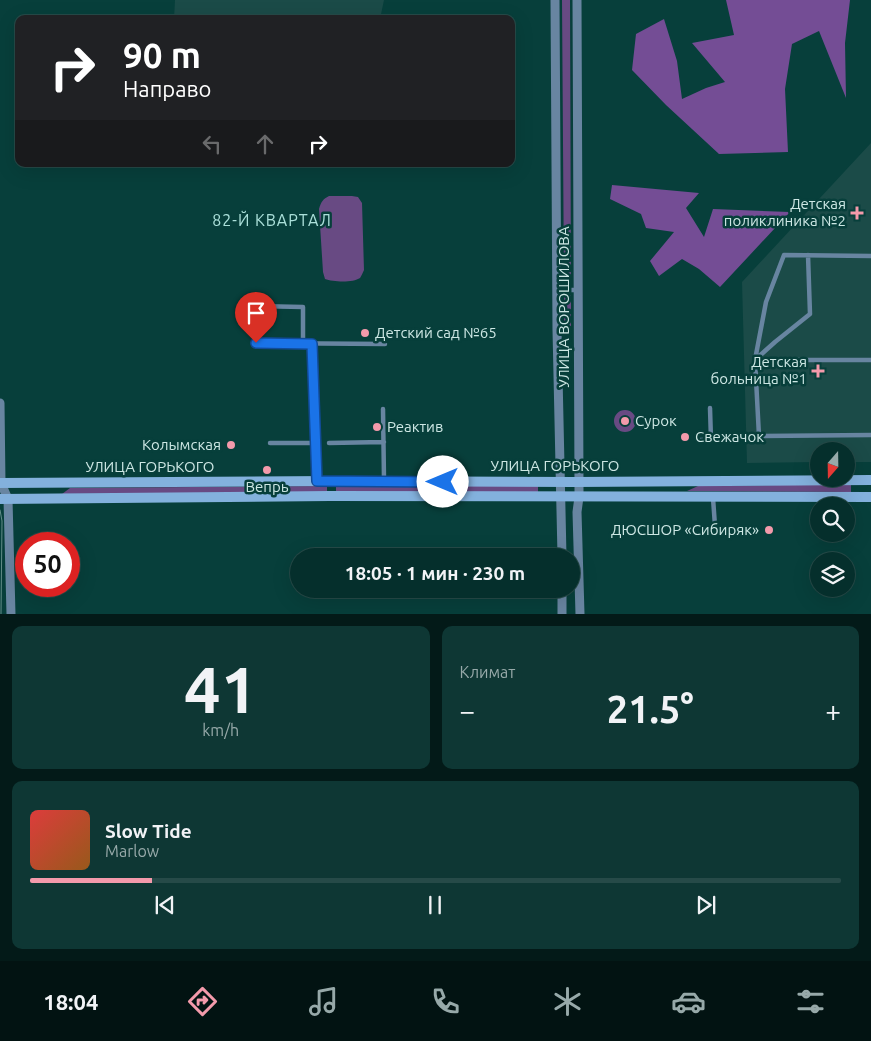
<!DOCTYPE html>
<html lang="ru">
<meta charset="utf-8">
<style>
:root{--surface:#052f2c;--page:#0e3734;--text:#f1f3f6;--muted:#97a9a9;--line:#264a48;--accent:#f39aab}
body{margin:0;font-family:Ubuntu,sans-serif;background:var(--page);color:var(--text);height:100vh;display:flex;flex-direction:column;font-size:19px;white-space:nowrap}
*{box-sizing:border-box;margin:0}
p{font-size:16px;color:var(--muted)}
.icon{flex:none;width:28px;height:28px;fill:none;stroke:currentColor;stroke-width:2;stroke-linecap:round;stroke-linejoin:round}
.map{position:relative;height:614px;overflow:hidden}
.details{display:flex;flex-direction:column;gap:12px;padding:12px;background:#031a18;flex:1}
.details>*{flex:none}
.hud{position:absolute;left:15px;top:15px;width:500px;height:152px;border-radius:10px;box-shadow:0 5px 20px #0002,0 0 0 1px var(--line);background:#202124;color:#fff;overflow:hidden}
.needle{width:32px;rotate:200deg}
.buttons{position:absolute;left:810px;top:442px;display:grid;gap:10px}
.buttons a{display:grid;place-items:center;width:45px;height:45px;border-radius:50%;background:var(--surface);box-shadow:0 5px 20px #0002,0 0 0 1px var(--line);font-size:25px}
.speed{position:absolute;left:15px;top:532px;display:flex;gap:10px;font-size:25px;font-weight:700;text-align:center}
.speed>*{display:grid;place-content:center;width:65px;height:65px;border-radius:50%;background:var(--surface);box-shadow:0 5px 20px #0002,0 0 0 1px var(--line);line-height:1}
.speed .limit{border:8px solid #d22;background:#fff;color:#111}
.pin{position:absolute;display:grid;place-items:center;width:42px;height:42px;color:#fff;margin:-51px -21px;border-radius:50% 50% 50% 0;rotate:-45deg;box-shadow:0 0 5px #0007}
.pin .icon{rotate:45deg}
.me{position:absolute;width:55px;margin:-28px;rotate:270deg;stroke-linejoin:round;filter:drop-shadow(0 0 4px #0008)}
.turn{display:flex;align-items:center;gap:18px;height:105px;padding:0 25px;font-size:22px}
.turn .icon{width:65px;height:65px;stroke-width:2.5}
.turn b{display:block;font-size:35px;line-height:42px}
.lanes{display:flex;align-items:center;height:48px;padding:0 25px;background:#0003;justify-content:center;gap:25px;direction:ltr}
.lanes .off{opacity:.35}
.big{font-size:38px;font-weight:700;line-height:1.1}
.details .widget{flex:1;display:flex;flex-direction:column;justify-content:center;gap:8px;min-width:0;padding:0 18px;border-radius:10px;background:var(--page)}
.details .dial{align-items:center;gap:0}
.dial b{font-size:65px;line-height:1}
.song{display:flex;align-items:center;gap:15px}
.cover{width:60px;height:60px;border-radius:8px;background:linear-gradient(135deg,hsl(0 70% 55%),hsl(30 70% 35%))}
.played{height:5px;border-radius:2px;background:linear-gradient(90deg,var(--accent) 15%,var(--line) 15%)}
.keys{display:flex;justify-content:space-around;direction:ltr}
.heat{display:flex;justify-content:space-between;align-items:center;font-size:28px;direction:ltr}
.details .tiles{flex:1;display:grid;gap:12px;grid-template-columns:1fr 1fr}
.widget:last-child{grid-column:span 2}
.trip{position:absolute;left:290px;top:548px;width:290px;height:50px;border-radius:25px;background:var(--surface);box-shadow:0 5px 20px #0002,0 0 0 1px var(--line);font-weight:700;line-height:50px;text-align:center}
.dock{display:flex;height:80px;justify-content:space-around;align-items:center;background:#021312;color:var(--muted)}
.dock .icon{width:35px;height:35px}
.dock .current{color:var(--accent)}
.dock b{font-size:22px;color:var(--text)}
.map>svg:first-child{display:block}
</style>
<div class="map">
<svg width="871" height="614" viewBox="0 0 871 614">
<rect width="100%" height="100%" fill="#073f3b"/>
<path fill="#1b4b48" d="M 175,0 L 384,0 L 380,19 L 174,19 Z
M 871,143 L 871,462 L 846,462 L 846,451 L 819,451 L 819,462 L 747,463 L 742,282 Z"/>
<path fill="#684a83" d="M 562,0 L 570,0 L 571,286 L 564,286 Z
M 329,196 L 352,196 L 358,197 L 362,203 L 364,270 C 363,272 361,277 360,278 C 353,283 333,282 325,279 L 323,272 L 319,209 C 321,202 323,199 329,196 Z
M 564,295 L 571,295 L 571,326 L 564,326 Z
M614 421a11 11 0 1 1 22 0a11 11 0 1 1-22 0Z
M 851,484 L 851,492 L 687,491 L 698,486 Z
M 538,485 L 538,492 L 336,492 L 336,486 Z
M 327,486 L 327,492 L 62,494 L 70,488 Z"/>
<path fill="#744d95" d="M 726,0 L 850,0 L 845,43 L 846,98 L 819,31 L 792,44 L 785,89 L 788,152 L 719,154 L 666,105 L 632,70 L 636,34 L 664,19 L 677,61 L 682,99 L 706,88 L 725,82 L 692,43 L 734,35 Z
M 612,185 L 699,193 L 686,208 L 704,237 L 713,209 L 790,212 L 720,287 L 699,269 L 682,259 L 659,276 L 650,261 L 674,232 L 646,228 L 641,214 L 610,199 Z"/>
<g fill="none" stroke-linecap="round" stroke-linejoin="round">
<path stroke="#6885a1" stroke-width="4.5" d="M 871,256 L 784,255 L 766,302 L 755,360 L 759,436 L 871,435
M 558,290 L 578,290
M 252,306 L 303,307 L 303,344
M 256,343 L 385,344
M 312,344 L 317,480
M 756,359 L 775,342 L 810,314 L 808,255
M 755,360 L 871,360
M 710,408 L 711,440 L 738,439
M 383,409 L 384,480
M 700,440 L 711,440
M 270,443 L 315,443
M 329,443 L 384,442
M 713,498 L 715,526"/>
<path stroke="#6885a1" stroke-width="9" d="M 555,0 L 557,330 L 562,556
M 577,0 L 579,486 L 579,497 L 577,512 L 580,614
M 0,403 L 1,483 L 8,499 L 11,614
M 562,589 L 562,614"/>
<path stroke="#83b1dd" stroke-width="10" d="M 0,483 L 330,481 L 575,482 L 871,480
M 0,499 L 330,496 L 871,497"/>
<path stroke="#648e8a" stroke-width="1" d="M 0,510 L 2,521 L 1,614"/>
</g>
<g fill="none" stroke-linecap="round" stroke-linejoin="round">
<g stroke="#114b97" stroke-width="12">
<path id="route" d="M 256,343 L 312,344 L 317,481 L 443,482"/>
</g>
<use href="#route" stroke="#1a73e8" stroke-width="9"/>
</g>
<g fill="#f39aab" stroke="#073f3b" stroke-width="2">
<path d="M854.5 205.5h5v5h5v5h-5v5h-5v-5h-5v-5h5z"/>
<circle cx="365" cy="333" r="5"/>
<path d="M815.5 363.5h5v5h5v5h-5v5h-5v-5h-5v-5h5z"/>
<circle cx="625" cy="421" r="5"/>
<circle cx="377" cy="427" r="5"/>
<circle cx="685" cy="437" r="5"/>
<circle cx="231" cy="445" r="5"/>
<circle cx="267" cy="470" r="5"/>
<circle cx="769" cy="530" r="5"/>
</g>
<g text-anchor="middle" stroke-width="5" stroke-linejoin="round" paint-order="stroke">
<g font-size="15" fill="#cde7e4" stroke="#073f3b" text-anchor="end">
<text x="846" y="209">Детская<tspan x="846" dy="17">поликлиника №2</tspan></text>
<text x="375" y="338" text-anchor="start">Детский сад №65</text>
<text x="807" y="367">Детская<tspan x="807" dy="17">больница №1</tspan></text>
<text x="635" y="426" text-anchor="start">Сурок</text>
<text x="387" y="432" text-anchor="start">Реактив</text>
<text x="695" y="442" text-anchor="start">Свежачок</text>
<text x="221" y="450">Колымская</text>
<text x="267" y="492" text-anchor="middle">Вепрь</text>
<text x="759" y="535">ДЮСШОР «Сибиряк»</text>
</g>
<g font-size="15" fill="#cde7e4" stroke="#073f3b">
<text transform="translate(564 307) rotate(-90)" y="5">УЛИЦА ВОРОШИЛОВА</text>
<text x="555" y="471">УЛИЦА ГОРЬКОГО</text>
<text x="150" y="472">УЛИЦА ГОРЬКОГО</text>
</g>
<g font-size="16" letter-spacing="1" fill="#abe0da" stroke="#073f3b">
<text x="272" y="226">82-Й КВАРТАЛ</text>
</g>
</g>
</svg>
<div class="buttons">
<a><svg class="needle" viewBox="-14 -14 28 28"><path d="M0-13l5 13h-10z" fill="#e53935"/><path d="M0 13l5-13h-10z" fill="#97a9a9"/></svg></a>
<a><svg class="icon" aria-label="search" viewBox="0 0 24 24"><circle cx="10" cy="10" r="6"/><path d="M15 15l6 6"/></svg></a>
<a><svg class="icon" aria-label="layers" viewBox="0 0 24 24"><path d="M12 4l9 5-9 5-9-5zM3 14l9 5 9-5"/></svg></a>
</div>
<div class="speed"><div class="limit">50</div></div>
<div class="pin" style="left:256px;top:343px;background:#d93025"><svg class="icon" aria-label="arrive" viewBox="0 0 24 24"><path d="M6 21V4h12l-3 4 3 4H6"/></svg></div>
<svg class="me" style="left:443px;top:482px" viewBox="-20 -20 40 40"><circle r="19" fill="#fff"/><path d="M0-13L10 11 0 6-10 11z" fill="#1a73e8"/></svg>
<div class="trip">18:05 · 1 мин · 230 m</div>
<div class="hud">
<div class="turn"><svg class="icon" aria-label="right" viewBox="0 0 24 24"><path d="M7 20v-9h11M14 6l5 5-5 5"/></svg><div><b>90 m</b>Направо</div></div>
<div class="lanes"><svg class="icon off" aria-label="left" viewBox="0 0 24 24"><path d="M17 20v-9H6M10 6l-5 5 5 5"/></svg><svg class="icon off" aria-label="ahead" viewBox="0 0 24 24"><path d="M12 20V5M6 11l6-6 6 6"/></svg><svg class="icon" aria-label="right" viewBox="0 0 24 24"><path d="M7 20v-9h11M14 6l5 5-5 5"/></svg></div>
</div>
</div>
<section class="details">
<div class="tiles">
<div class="widget dial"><b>41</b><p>km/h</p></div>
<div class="widget"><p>Климат</p>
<div class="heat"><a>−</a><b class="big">21.5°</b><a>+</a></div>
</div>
<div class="widget">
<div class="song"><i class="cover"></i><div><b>Slow Tide</b><p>Marlow</p></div></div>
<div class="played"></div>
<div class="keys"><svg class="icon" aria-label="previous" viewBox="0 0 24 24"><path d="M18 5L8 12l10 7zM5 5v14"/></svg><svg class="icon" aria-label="pause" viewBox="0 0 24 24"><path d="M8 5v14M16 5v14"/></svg><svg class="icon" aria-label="next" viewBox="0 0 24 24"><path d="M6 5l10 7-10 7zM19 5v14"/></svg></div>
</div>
</div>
</section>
<nav class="dock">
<b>18:04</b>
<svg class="icon current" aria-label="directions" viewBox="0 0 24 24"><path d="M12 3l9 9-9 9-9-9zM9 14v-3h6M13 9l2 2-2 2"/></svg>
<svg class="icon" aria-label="music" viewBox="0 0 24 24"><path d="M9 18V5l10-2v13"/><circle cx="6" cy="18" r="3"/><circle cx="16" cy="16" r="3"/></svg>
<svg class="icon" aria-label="phone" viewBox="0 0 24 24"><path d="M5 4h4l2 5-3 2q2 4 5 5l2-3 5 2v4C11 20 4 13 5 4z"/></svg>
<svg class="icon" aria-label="climate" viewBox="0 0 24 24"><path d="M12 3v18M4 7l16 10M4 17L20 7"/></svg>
<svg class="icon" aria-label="car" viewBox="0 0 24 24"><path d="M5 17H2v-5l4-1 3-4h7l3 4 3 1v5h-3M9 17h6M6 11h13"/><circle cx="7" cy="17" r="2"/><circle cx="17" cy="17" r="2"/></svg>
<svg class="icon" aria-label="filters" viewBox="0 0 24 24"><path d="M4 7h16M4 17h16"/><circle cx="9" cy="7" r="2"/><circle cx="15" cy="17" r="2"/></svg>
</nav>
